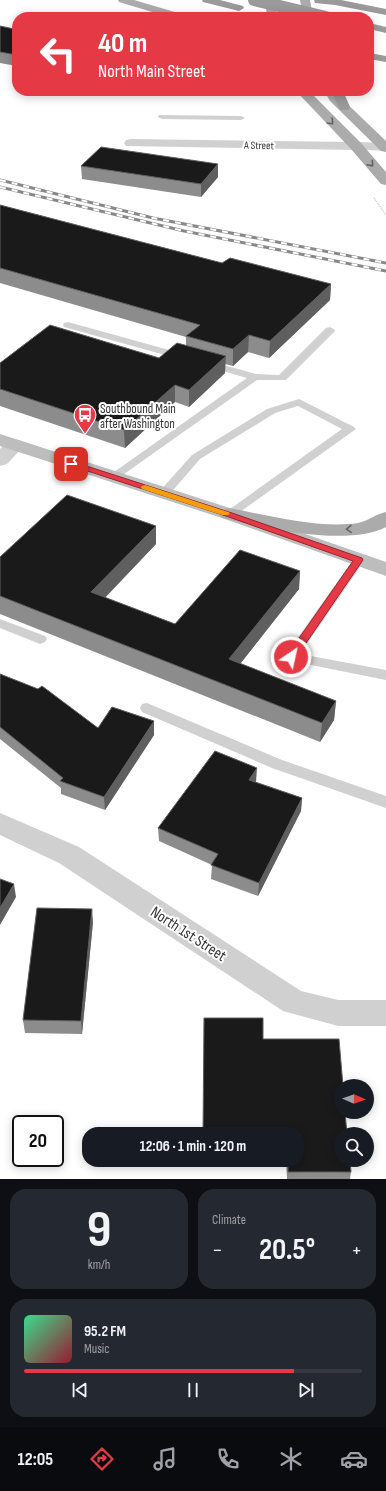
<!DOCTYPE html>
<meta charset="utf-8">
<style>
:root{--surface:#171b24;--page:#242831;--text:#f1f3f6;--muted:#9ea1a6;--line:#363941;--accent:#e63946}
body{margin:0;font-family:"Sofia Sans Condensed",sans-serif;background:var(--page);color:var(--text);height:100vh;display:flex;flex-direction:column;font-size:15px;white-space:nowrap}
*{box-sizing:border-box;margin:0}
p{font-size:13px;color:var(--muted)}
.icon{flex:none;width:22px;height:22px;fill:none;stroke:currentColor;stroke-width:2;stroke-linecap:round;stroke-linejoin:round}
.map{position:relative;height:1179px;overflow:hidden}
.drawer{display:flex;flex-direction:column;gap:10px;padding:10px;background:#0d0f14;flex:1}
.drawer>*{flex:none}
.top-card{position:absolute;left:12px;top:12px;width:362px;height:84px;border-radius:16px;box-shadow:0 2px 10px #0003;background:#e63946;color:#fff;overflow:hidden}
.needle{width:26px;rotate:92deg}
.fabs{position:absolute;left:334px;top:1079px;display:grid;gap:8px}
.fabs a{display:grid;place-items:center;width:40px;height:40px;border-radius:50%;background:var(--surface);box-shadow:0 2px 10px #0003;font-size:20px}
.speed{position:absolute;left:12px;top:1115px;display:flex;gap:8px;font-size:20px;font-weight:700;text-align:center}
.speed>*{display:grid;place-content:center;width:52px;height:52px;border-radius:50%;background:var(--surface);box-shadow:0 2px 10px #0003;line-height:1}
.speed .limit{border:2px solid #111;border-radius:6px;background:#fff;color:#111}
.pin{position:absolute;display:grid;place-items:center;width:34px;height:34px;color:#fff;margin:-17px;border-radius:8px;box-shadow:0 2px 6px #0006}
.me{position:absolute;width:44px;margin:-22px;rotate:34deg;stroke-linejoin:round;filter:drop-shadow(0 0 3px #0008)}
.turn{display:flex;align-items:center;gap:14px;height:84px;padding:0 20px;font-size:18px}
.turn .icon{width:52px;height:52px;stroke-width:2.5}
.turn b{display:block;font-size:28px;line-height:34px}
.big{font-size:30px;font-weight:700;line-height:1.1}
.drawer .card{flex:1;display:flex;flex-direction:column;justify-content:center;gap:6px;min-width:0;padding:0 14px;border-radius:16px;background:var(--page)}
.drawer .dial{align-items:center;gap:0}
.dial b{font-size:52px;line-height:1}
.song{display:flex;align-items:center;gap:12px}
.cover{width:48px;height:48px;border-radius:6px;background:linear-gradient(135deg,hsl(150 70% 55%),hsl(350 70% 35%))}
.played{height:4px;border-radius:2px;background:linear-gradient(90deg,var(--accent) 80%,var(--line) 80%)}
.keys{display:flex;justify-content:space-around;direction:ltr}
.heat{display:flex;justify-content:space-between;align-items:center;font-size:22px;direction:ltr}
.drawer .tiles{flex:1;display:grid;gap:10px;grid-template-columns:1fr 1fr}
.card:last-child{grid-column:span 2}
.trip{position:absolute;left:82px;top:1127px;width:222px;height:40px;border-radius:16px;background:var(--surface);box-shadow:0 2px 10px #0003;font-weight:700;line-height:40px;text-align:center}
.dock{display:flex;height:64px;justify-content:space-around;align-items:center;background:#090b0e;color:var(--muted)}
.dock .icon{width:28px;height:28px}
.dock .active{color:var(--accent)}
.dock b{font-size:18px;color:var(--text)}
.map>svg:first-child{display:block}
</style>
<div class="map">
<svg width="386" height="1179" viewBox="0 0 386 1179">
<rect width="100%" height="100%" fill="#fff"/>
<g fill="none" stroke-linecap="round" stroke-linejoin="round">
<path stroke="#cdcdcd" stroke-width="1.5" stroke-dasharray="1 1" stroke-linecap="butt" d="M 374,198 L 386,215"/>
<path fill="#d0d0d0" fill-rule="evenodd" d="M 159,115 L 241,116 L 245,118 L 241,120 L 162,119 L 158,117 Z
M 68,322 L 187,355 L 188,357 L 183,360 L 64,327 L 63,325 L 64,323 Z
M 330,327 L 335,330 L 334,332 L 286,380 L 257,380 L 117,479 L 109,479 L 107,477 L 247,378 L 205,366 L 204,364 L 205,362 L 209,361 L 256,374 L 279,375 L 326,328 Z
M 299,399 L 354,427 L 356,429 L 233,517 L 225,517 L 223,514 L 342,429 L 298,406 L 275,413 L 200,459 L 168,496 L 160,496 L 158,493 L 192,455 L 267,409 Z
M 359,556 L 363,557 L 365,560 L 300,654 L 386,670 L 386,680 L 286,660 L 284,657 L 286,654 L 355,557 Z
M 0,619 L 45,636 L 47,639 L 45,642 L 40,644 L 0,628 Z
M 147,703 L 282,760 L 386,796 L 386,808 L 272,768 L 142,712 L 140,708 L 142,704 Z"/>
<path fill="#d0d0d0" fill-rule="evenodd" d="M 131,139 L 356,142 L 361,143 L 363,146 L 361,149 L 356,150 L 126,146 L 124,143 L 126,140 Z
M 15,439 L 22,441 L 25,445 L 7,464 L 0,466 L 0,449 L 8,441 Z
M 0,813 L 79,847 L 301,991 L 338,1000 L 386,1000 L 386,1026 L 338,1026 L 283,1011 L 59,863 L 0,835 Z"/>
<path fill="#d0d0d0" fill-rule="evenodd" d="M 356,142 L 386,143 L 386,151 L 351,149 L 349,146 L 351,143 Z"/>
<path fill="#bdbdbd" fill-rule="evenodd" d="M 0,434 L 236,510 L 386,562 L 386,576 L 222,518 L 0,446 Z"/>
<path fill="#ababab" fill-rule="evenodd" d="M 118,0 L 134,0 L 185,15 L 186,17 L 169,17 L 119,2 Z
M 265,0 L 275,0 L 277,17 L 267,17 Z
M 300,0 L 310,0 L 313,17 L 303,17 Z
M 296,91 L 309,91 L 361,143 L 386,172 L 386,185 L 381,184 L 351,149 Z
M 324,91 L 336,91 L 339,96 L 386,141 L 386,152 L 381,151 L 330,101 Z
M 229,508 C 267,515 319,529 358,523 C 368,521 376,514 386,512 L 386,527 C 350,547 261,528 222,518 L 219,514 L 222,510 Z"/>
<path fill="#9a9a9a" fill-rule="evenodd" d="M 202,0 L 220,0 L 243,6 L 244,8 L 239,11 L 203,2 Z
M 314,0 L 341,0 L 386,9 L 386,15 L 335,5 L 315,3 Z
M 369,23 L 386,27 L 386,33 L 369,29 Z
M 369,53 L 386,56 L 386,62 L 369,59 Z
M 331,91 L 343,91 L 350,107 L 348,110 L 340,110 Z"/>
<g stroke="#888" stroke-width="3">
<path id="rail" d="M 0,180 L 153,218 L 386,263
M 0,187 L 184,231 L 386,271"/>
</g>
<use href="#rail" stroke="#fff" stroke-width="2" stroke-dasharray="6" stroke-linecap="butt"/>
<path stroke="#9a9a9a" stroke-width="12" d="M 254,0 L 326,17"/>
</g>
<path fill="#8c8c8c" d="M 0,26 L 14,29 L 17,28 L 17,66 L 0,63 Z
M 81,166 L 218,177 L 201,197 L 82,179 Z
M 0,205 L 222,263 L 331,284 L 330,300 L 269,358 L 248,352 L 233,366 L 225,364 L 225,373 L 189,407 L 175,402 L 125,448 L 0,406 L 0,363 L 159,358 L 186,346 L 186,337 L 0,283 Z
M 156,526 L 156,544 L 105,598 L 175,624 L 300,571 L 299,589 L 240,664 L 336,701 L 334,720 L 320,742 L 0,614 L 0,557 Z
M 0,674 L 98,728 L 154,721 L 154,735 L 105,810 L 61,794 L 61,788 L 0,739 Z
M 256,782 L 302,798 L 301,811 L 258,896 L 211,879 L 212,865 L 159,841 L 158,828 Z
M 93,922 L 82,1034 L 25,1033 L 23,1020 Z
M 263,1039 L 351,1172 L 350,1179 L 287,1179 L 286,1161 L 225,1160 L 297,1160 Z"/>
<path fill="#5f5f5f" d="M 218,164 L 218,177 L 201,197 L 201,184 Z
M 331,284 L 330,300 L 269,358 L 270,341 Z
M 249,335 L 248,352 L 233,366 L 233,349 Z
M 226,356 L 225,373 L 189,407 L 189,390 Z
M 175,385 L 175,402 L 125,448 L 124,430 Z
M 156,526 L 156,544 L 92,611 L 91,592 Z
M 300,571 L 299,589 L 229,678 L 229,659 Z
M 336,701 L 334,720 L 320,742 L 322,723 Z
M 154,721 L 154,735 L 105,810 L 104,797 Z
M 257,768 L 256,782 L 248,793 L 249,780 Z
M 302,798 L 301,811 L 258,896 L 259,883 Z
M 14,884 L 16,897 L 0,925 L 0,908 Z
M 92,909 L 93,922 L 82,1034 L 81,1021 Z"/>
<path fill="#1a1a1a" stroke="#5f5f5f" d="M 0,26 L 14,29 L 17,28 L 17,55 L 0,52 Z
M 101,147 L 218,164 L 201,184 L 81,166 Z
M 0,205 L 222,263 L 230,258 L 331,284 L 270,341 L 249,335 L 233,349 L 186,336 L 200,325 L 0,268 Z
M 50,325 L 159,358 L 177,343 L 226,356 L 189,390 L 175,385 L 124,430 L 0,389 L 0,363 Z
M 67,495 L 156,526 L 91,592 L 175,624 L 240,550 L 300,571 L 229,659 L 336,701 L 322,723 L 0,596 L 0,557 Z
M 0,674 L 38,689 L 42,686 L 98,728 L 112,707 L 154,721 L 104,797 L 60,781 L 63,778 L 0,727 Z
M 215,751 L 257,768 L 249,780 L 302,798 L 259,883 L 211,865 L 218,854 L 158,828 Z
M 0,879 L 14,884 L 0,908 Z
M 37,908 L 92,909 L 81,1021 L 23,1020 Z
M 204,1018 L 263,1018 L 263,1039 L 339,1039 L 343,1086 L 341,1086 L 341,1112 L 345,1112 L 347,1134 L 341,1134 L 341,1160 L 350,1160 L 351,1172 L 288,1172 L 288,1160 L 297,1160 L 297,1134 L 203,1134 Z"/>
<defs><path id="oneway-chevron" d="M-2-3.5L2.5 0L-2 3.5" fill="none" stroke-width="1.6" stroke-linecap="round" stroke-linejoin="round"/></defs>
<g stroke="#636363">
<use href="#oneway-chevron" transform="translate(331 122) rotate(46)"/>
<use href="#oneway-chevron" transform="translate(371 164) rotate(49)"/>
<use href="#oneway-chevron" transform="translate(349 529) rotate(179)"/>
</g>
<path fill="#e63946" stroke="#96252e" d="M 71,461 L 232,513 L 362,558 L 363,560 L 295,659 L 288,659 L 286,657 L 288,654 L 353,561 L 226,516 L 69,465 L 69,462 Z"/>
<path fill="#f59e0b" d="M 145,485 L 228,512 L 230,513 L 228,515 L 222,515 L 142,489 L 141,487 L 142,486 Z"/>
<defs>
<g id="bus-pin" transform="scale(1.15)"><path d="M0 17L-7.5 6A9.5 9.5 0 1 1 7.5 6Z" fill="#e63946" stroke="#fff"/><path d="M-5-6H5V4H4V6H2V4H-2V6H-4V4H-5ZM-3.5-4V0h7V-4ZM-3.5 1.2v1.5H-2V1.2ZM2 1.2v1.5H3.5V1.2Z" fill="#fff"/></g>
</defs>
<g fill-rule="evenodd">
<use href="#bus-pin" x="85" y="415"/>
</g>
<g text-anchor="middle" stroke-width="4" stroke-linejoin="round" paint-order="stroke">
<g font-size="11" fill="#333" stroke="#fff">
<text transform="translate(259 145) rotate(1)" y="4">A Street</text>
</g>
<g font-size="13" fill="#333" stroke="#fff" text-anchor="start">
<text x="100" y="413">Southbound Main<tspan x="100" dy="15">after Washington</tspan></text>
</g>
<g font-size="16" fill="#333" stroke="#fff">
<text transform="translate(189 933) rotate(33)" y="6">North 1st Street</text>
</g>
</g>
</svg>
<div class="fabs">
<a><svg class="needle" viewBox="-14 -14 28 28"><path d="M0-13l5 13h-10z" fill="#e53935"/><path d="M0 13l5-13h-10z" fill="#9ea1a6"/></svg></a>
<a><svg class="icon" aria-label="search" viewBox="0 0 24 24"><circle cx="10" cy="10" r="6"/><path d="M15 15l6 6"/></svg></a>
</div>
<div class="speed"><div class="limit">20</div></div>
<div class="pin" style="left:71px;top:464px;background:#d93025"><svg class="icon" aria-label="arrive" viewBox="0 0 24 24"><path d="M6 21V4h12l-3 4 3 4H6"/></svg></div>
<svg class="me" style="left:291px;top:657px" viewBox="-20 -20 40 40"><circle r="17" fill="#e63946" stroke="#fff" stroke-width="3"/><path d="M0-11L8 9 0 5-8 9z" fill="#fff"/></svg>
<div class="trip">12:06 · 1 min · 120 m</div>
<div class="top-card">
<div class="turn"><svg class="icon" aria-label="left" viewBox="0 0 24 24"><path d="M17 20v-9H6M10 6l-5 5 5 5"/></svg><div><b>40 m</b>North Main Street</div></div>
</div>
</div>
<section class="drawer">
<div class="tiles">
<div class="card dial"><b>9</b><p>km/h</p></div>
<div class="card"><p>Climate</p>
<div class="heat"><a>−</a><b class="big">20.5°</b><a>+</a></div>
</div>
<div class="card">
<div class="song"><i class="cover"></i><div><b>95.2 FM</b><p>Music</p></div></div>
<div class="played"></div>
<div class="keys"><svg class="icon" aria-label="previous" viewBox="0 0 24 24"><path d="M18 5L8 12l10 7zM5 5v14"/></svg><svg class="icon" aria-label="pause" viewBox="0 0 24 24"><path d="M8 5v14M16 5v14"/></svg><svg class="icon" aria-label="next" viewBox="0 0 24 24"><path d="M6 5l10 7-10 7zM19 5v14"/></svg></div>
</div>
</div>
</section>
<nav class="dock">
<b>12:05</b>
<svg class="icon active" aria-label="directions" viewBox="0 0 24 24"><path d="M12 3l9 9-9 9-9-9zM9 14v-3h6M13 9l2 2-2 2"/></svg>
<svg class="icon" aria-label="music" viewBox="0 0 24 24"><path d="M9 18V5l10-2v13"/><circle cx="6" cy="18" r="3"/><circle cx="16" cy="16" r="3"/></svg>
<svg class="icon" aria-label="phone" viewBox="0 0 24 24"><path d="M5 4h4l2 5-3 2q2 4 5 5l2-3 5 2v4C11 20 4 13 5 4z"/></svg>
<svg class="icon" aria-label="climate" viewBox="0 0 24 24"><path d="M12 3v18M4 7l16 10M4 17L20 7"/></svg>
<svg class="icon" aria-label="car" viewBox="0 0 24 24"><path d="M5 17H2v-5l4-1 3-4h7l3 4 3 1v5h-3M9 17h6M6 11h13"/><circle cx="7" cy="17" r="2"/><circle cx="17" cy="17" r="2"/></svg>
</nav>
